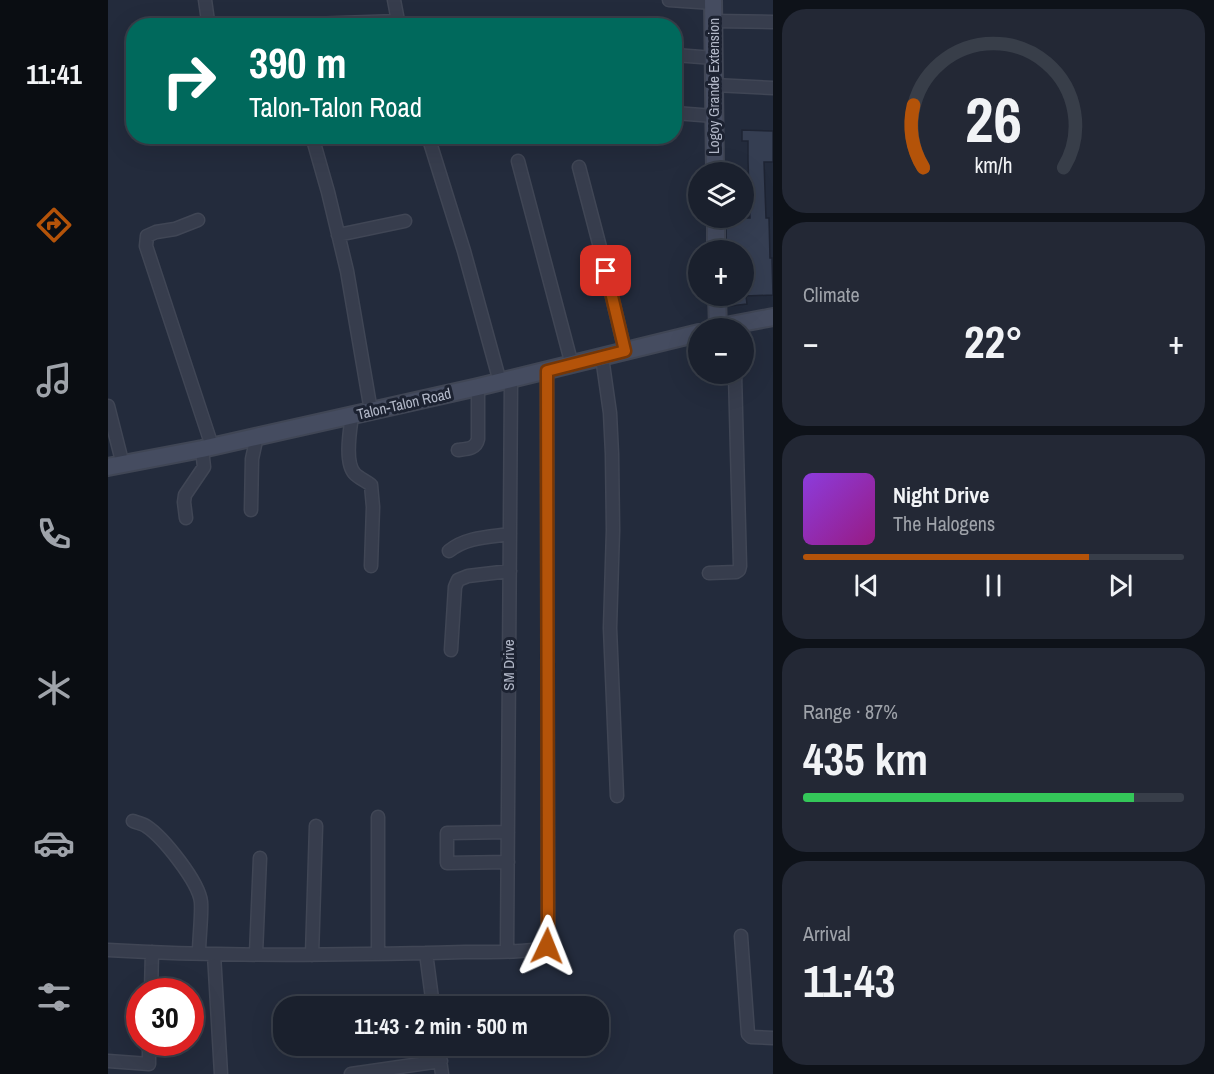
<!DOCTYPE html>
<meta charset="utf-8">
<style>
:root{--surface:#1a202d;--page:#232835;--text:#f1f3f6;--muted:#9fa3aa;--line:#383e49;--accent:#b45309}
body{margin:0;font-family:"Archivo Narrow",sans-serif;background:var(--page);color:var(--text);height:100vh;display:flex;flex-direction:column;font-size:22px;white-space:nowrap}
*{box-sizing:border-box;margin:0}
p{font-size:20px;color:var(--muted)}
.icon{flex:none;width:33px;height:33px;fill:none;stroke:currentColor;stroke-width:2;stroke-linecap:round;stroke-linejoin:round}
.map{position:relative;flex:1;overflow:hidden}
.side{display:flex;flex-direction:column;gap:9px;padding:9px;background:#0e1219;width:441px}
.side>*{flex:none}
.banner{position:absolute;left:18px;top:18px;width:556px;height:126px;border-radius:24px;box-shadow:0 6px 24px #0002,0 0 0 2px var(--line);background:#00695c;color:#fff;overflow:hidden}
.controls{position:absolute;left:580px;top:162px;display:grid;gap:12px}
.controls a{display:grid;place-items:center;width:66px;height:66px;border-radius:50%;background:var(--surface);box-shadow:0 6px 24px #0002,0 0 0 2px var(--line);font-size:30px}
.speed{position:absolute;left:18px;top:978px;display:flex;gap:12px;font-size:30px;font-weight:700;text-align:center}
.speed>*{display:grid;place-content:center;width:78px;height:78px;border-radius:50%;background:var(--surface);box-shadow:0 6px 24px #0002,0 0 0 2px var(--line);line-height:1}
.speed .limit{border:9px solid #d22;background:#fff;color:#111}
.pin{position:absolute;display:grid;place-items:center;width:51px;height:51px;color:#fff;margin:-26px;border-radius:12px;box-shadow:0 3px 9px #0006}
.me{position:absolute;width:66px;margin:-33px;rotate:2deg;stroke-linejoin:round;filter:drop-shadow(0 0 4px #0008)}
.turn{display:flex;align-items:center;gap:21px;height:126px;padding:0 24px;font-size:27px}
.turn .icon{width:78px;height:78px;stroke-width:2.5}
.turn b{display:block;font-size:42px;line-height:51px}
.big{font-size:45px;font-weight:700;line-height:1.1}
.side .widget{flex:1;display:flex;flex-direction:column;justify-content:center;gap:9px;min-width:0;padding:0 21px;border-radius:24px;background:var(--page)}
.side .dial{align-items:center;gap:0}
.dial svg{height:156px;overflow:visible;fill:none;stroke:var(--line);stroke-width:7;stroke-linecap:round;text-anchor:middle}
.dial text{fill:var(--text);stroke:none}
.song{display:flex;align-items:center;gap:18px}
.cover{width:72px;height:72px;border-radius:9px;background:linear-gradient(135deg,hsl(270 70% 55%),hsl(310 70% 35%))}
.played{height:6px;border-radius:3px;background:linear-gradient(90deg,var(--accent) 75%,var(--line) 75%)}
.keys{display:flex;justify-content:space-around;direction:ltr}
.heat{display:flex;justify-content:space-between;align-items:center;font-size:33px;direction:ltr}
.charge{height:9px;border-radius:4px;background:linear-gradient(90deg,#34c759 87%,var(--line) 0)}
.trip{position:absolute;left:165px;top:996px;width:336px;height:60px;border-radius:24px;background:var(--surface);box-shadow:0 6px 24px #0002,0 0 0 2px var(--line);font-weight:700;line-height:60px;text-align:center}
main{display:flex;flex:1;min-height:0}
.dock{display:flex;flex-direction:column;width:108px;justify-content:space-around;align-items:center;background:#0a0d12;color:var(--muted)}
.dock .icon{width:42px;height:42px}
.dock .active{color:var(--accent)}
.dock b{font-size:27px;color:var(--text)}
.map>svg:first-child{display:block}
</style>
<main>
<nav class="dock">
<b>11:41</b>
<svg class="icon active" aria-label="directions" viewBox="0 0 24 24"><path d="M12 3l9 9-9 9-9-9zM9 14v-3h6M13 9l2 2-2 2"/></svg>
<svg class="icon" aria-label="music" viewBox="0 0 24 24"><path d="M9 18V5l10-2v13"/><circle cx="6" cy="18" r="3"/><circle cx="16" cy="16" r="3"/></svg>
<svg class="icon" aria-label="phone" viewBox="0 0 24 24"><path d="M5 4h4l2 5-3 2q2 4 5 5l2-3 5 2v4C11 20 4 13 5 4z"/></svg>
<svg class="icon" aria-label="climate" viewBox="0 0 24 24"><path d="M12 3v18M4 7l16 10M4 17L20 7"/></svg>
<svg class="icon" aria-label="car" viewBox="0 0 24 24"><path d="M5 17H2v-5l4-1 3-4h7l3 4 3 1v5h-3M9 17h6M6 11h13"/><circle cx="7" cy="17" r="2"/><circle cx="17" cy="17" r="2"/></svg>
<svg class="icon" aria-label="filters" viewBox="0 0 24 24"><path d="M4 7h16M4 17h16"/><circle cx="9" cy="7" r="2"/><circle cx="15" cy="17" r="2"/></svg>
</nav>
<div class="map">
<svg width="665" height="1074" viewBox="0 0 665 1074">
<rect width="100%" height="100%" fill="#232b3c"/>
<path fill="#353e52" stroke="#1e2433" stroke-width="1.5" d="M 634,130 L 665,131 L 665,162 L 656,162 L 658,218 L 661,218 L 662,258 L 664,258 L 665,295 L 638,296 L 639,304 L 622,306 L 622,296 L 636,296 L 636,250 L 618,250 L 618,218 L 642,218 L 640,161 L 640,141 L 634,141 Z"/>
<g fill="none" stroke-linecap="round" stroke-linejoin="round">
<g stroke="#404655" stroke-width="15">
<path id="street" d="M 97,0 L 100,21 L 105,26
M 286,0 L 291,26
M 561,0 L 605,3
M 605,21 L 665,22
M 144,26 L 290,21
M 567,55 L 606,58
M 606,85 L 665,88
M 567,113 L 606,116
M 204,136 L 220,192 L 239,271 L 263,411
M 320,136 L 356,251 L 392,382
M 410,161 L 464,365
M 471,167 L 493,251 L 517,351
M 90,220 L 67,229 L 48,232 L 39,236 L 38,246 L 104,446
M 230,235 L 297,221
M 494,357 L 502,413 L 504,454 L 505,530 L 502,628 L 509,796
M 0,406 L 15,465
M 244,416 C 242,430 236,463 247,474 C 251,478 258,481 263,485 L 265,507 L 263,566
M 350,450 C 359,449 368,449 370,439 L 370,387
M 143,510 L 144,459 L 149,436
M 78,518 L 76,502 L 77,495 L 96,467 L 94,449
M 341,551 C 358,537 381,537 402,534
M 601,573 L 628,572 L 631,570 L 632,566 L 627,374
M 343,650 L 347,587 L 350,580 L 360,576 L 402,571
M 25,821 C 30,823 35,824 38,826 C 55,837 91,882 93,902 C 94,916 91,938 91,953
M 400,862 L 339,863 L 339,833 L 400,832
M 633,936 L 640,1034 L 643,1037 L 665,1038
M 0,950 C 119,957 238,955 357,952 C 373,952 429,953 439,946 L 440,941 L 439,371
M 399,951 L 403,380
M 318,953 L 325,1006
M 106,954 L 113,1074
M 148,954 L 152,858
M 270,954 L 270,817
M 204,955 L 208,826
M 43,992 L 44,952
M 330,1046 L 334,1074
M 0,1061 L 41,1064 L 41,1042
M 243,1074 L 333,1061"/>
</g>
<g stroke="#404655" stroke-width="20">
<path id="secondary" d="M 605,0 L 607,172
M 608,218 L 608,250
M 609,296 L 610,328
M 607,328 L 665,317
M 0,467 L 94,449 L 370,387 L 591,333"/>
</g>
<use href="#street" stroke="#373d4d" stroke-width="12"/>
<use href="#secondary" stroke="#454c60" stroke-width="16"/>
</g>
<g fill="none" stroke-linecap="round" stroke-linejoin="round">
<g stroke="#753606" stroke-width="15">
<path id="route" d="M 439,946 L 440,941 L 439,371 L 517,351 L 498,271"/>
</g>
<use href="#route" stroke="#b45309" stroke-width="10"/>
</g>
<g text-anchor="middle" stroke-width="6" stroke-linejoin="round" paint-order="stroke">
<g font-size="15" fill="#b2b8c8" stroke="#1c2231">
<text transform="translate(606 86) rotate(-90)" y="5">Logoy Grande Extension</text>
<text transform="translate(296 404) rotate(-13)" y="5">Talon-Talon Road</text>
<text transform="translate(401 665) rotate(-90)" y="5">SM Drive</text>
</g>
</g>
</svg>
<div class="controls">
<a><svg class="icon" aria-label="layers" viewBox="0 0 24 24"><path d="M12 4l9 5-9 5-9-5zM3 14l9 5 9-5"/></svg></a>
<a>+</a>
<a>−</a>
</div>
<div class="speed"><div class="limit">30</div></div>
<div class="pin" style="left:498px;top:271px;background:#d93025"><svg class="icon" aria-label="arrive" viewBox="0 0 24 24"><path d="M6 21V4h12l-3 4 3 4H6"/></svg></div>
<svg class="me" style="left:439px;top:946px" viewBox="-20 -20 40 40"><path d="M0-17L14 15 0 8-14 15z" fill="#b45309" stroke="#fff" stroke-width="4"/></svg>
<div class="trip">11:43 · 2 min · 500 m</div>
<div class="banner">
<div class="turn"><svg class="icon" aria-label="right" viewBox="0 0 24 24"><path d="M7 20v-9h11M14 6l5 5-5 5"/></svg><div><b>390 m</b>Talon-Talon Road</div></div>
</div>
</div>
<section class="side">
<div class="widget dial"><svg viewBox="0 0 100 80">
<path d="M14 69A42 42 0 1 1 86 69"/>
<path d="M14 69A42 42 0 0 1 9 37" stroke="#b45309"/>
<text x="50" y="56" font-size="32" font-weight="700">26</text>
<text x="50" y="72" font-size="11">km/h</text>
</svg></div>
<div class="widget"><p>Climate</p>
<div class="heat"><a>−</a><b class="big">22°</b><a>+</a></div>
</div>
<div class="widget">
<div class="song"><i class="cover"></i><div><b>Night Drive</b><p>The Halogens</p></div></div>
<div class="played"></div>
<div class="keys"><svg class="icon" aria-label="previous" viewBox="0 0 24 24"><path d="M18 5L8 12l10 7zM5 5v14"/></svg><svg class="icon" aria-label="pause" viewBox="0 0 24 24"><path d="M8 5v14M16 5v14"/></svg><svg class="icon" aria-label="next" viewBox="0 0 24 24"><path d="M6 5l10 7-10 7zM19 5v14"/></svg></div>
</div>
<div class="widget"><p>Range · 87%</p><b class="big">435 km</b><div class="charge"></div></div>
<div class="widget"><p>Arrival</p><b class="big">11:43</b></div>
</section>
</main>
